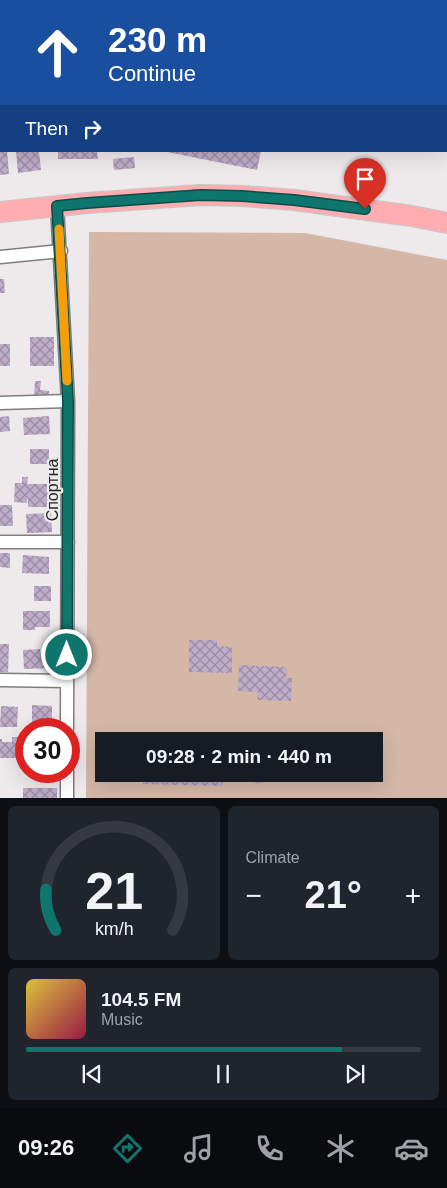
<!DOCTYPE html>
<meta charset="utf-8">
<style>
:root{--surface:#171b24;--page:#20242c;--text:#f1f3f6;--muted:#9ea1a6;--line:#363941;--accent:#0f766e}
body{margin:0;font-family:Helvetica,sans-serif;background:var(--page);color:var(--text);height:100vh;display:flex;flex-direction:column;font-size:19px;white-space:nowrap}
*{box-sizing:border-box;margin:0}
p{font-size:16px;color:var(--muted)}
.icon{flex:none;width:28px;height:28px;fill:none;stroke:currentColor;stroke-width:2;stroke-linecap:round;stroke-linejoin:round}
.map{position:relative;height:798px;overflow:hidden}
.panel{display:flex;flex-direction:column;gap:8px;padding:8px;background:#0d0f14;flex:1}
.panel>*{flex:none}
.hud{position:absolute;left:0px;top:0px;width:448px;height:152px;box-shadow:0 5px 20px #0002;background:#1a4fa0;color:#fff;overflow:hidden}
.speed{position:absolute;left:15px;top:718px;display:flex;gap:10px;font-size:25px;font-weight:700;text-align:center}
.speed>*{display:grid;place-content:center;width:65px;height:65px;border-radius:50%;background:var(--surface);box-shadow:0 5px 20px #0002;line-height:1}
.speed .limit{border:8px solid #d22;background:#fff;color:#111}
.pin{position:absolute;display:grid;place-items:center;width:42px;height:42px;color:#fff;margin:-51px -21px;border-radius:50% 50% 50% 0;rotate:-45deg;box-shadow:0 0 5px #0007}
.pin .icon{rotate:45deg}
.me{position:absolute;width:55px;margin:-28px;rotate:0deg;stroke-linejoin:round;filter:drop-shadow(0 0 4px #0008)}
.turn{display:flex;align-items:center;gap:18px;height:105px;padding:0 25px;font-size:22px}
.turn .icon{width:65px;height:65px;stroke-width:2.5}
.turn b{display:block;font-size:35px;line-height:42px}
.then{display:flex;align-items:center;height:48px;padding:0 25px;background:#0003;gap:10px;font-size:19px}
.big{font-size:38px;font-weight:700;line-height:1.1}
.panel .tile{flex:1;display:flex;flex-direction:column;justify-content:center;gap:8px;min-width:0;padding:0 18px;border-radius:8px;background:var(--page)}
.panel .dial{align-items:center;gap:0}
.dial svg{height:130px;overflow:visible;fill:none;stroke:var(--line);stroke-width:7;stroke-linecap:round;text-anchor:middle}
.dial text{fill:var(--text);stroke:none}
.song{display:flex;align-items:center;gap:15px}
.cover{width:60px;height:60px;border-radius:8px;background:linear-gradient(135deg,hsl(50 70% 55%),hsl(340 70% 35%))}
.played{height:5px;border-radius:2px;background:linear-gradient(90deg,var(--accent) 80%,var(--line) 80%)}
.keys{display:flex;justify-content:space-around;direction:ltr}
.heat{display:flex;justify-content:space-between;align-items:center;font-size:28px;direction:ltr}
.panel .tiles{flex:1;display:grid;gap:8px;grid-template-columns:1fr 1fr}
.tile:last-child{grid-column:span 2}
.trip{position:absolute;left:95px;top:732px;width:288px;height:50px;border-radius:0px;background:var(--surface);box-shadow:0 5px 20px #0002;font-weight:700;line-height:50px;text-align:center}
.dock{display:flex;height:80px;justify-content:space-around;align-items:center;background:#090b0e;color:var(--muted)}
.dock .icon{width:35px;height:35px}
.dock .current{color:var(--accent)}
.dock b{font-size:22px;color:var(--text)}
.map>svg:first-child{display:block}
</style>
<div class="map">
<svg width="447" height="798" viewBox="0 0 447 798">
<defs>
<pattern id="building-cross-hatch" width="8" height="8" patternUnits="userSpaceOnUse" patternTransform="scale(1.25)"><rect width="8" height="8" fill="#bfacc9"/><path d="M0 0l8 8M0 8l8-8" fill="none" stroke="#9b8ca3"/></pattern>
</defs>
<rect width="100%" height="100%" fill="#eee9eb"/>
<path fill="#d4b7a6" fill-rule="evenodd" d="M 89,232 L 305,233 L 447,260 L 447,798 L 86,798 ZM 104,741 L 374,741 L 374,774 L 104,774 Z"/>
<path fill="url(#building-cross-hatch)" d="M 0,151 L 7,151 L 9,174 L 0,175 Z
M 16,151 L 39,151 L 41,170 L 18,173 Z
M 58,151 L 97,151 L 98,159 L 58,159 Z
M 167,151 L 261,151 L 257,170 L 167,152 Z
M 134,157 L 135,168 L 114,170 L 113,159 Z
M 0,279 L 4,279 L 5,293 L 0,293 Z
M 30,337 L 54,337 L 54,366 L 30,366 Z
M 0,344 L 10,344 L 10,366 L 0,366 Z
M 35,381 L 41,381 L 40,390 L 49,391 L 49,397 L 34,397 Z
M 9,416 L 10,431 L 0,432 L 0,417 Z
M 49,416 L 50,434 L 24,435 L 23,418 Z
M 30,449 L 49,449 L 49,464 L 30,464 Z
M 22,477 L 28,477 L 27,484 L 51,484 L 51,507 L 28,507 L 28,496 L 27,503 L 14,502 L 15,483 L 22,483 Z
M 0,505 L 12,505 L 13,526 L 0,526 Z
M 51,513 L 52,532 L 27,533 L 26,514 Z
M 0,553 L 10,553 L 10,568 L 0,567 Z
M 23,555 L 49,557 L 49,574 L 22,573 Z
M 34,586 L 51,586 L 51,601 L 34,601 Z
M 23,611 L 50,611 L 50,627 L 35,627 L 35,630 L 23,630 Z
M 189,640 L 217,640 L 217,646 L 232,647 L 232,673 L 189,672 Z
M 0,644 L 9,644 L 8,672 L 0,672 Z
M 40,649 L 40,653 L 50,653 L 50,668 L 24,669 L 23,650 Z
M 239,665 L 287,667 L 286,678 L 292,678 L 291,701 L 257,700 L 258,692 L 238,691 Z
M 32,705 L 52,706 L 52,725 L 32,724 Z
M 1,706 L 18,707 L 17,727 L 0,727 Z
M 145,732 L 223,733 L 223,741 L 144,741 Z
M 12,737 L 22,737 L 23,758 L 0,758 L 0,739 L 2,739 L 2,742 L 12,742 Z
M 144,774 L 223,774 L 223,786 L 143,784 Z
M 254,774 L 263,774 L 262,784 L 253,783 Z
M 23,788 L 57,788 L 57,798 L 23,798 Z"/>
<g fill="none" stroke-linecap="round" stroke-linejoin="round">
<g stroke="#817c7e" stroke-width="15">
<path id="minor" d="M 57,206 L 68,401 L 67,729
M 0,257 L 61,251
M 0,403 L 68,401
M 0,542 L 68,542
M 0,680 L 67,681
M 67,771 L 67,798"/>
</g>
<g stroke="#c6c6c6" stroke-width="22">
<path id="primary" d="M 0,212 L 87,203 L 201,195 L 243,196 L 294,200 L 382,212 L 412,216 L 447,223"/>
</g>
<use href="#minor" stroke="#fff" stroke-width="12"/>
<use href="#primary" stroke="#ffadb0" stroke-width="20"/>
<path stroke="#8b8789" stroke-width="4" stroke-dasharray="10 5" stroke-linecap="butt" d="M 0,75 L 1,75
M 446,78 L 447,78
M 0,84 L 1,83
M 446,88 L 447,88"/>
</g>
<g fill="none" stroke-linecap="round" stroke-linejoin="round">
<g stroke="#0a4d48" stroke-width="12">
<path id="route" d="M 67,655 L 68,401 L 57,206 L 87,203 L 201,195 L 242,196 L 294,200 L 365,209"/>
</g>
<use href="#route" stroke="#0f766e" stroke-width="9"/>
<path stroke="#f59e0b" stroke-width="9" d="M 59,229 L 67,381"/>
</g>
<g text-anchor="middle" stroke-width="4.5" stroke-linejoin="round" paint-order="stroke">
<g font-size="16" fill="#252324" stroke="#eee9eb">
<text transform="translate(52 490) rotate(-90)" y="6">Спортна</text>
</g>
</g>
</svg>
<div class="speed"><div class="limit">30</div></div>
<div class="pin" style="left:365px;top:209px;background:#d93025"><svg class="icon" aria-label="arrive" viewBox="0 0 24 24"><path d="M6 21V4h12l-3 4 3 4H6"/></svg></div>
<svg class="me" style="left:67px;top:655px" viewBox="-20 -20 40 40"><circle r="17" fill="#0f766e" stroke="#fff" stroke-width="3"/><path d="M0-11L8 9 0 5-8 9z" fill="#fff"/></svg>
<div class="trip">09:28 · 2 min · 440 m</div>
<div class="hud">
<div class="turn"><svg class="icon" aria-label="ahead" viewBox="0 0 24 24"><path d="M12 20V5M6 11l6-6 6 6"/></svg><div><b>230 m</b>Continue</div></div>
<div class="then">Then<svg class="icon" aria-label="right" viewBox="0 0 24 24"><path d="M7 20v-9h11M14 6l5 5-5 5"/></svg></div>
</div>
</div>
<section class="panel">
<div class="tiles">
<div class="tile dial"><svg viewBox="0 0 100 80">
<path d="M14 69A42 42 0 1 1 86 69"/>
<path d="M14 69A42 42 0 0 1 8 44" stroke="#0f766e"/>
<text x="50" y="56" font-size="32" font-weight="700">21</text>
<text x="50" y="72" font-size="11">km/h</text>
</svg></div>
<div class="tile"><p>Climate</p>
<div class="heat"><a>−</a><b class="big">21°</b><a>+</a></div>
</div>
<div class="tile">
<div class="song"><i class="cover"></i><div><b>104.5 FM</b><p>Music</p></div></div>
<div class="played"></div>
<div class="keys"><svg class="icon" aria-label="previous" viewBox="0 0 24 24"><path d="M18 5L8 12l10 7zM5 5v14"/></svg><svg class="icon" aria-label="pause" viewBox="0 0 24 24"><path d="M8 5v14M16 5v14"/></svg><svg class="icon" aria-label="next" viewBox="0 0 24 24"><path d="M6 5l10 7-10 7zM19 5v14"/></svg></div>
</div>
</div>
</section>
<nav class="dock">
<b>09:26</b>
<svg class="icon current" aria-label="directions" viewBox="0 0 24 24"><path d="M12 3l9 9-9 9-9-9zM9 14v-3h6M13 9l2 2-2 2"/></svg>
<svg class="icon" aria-label="music" viewBox="0 0 24 24"><path d="M9 18V5l10-2v13"/><circle cx="6" cy="18" r="3"/><circle cx="16" cy="16" r="3"/></svg>
<svg class="icon" aria-label="phone" viewBox="0 0 24 24"><path d="M5 4h4l2 5-3 2q2 4 5 5l2-3 5 2v4C11 20 4 13 5 4z"/></svg>
<svg class="icon" aria-label="climate" viewBox="0 0 24 24"><path d="M12 3v18M4 7l16 10M4 17L20 7"/></svg>
<svg class="icon" aria-label="car" viewBox="0 0 24 24"><path d="M5 17H2v-5l4-1 3-4h7l3 4 3 1v5h-3M9 17h6M6 11h13"/><circle cx="7" cy="17" r="2"/><circle cx="17" cy="17" r="2"/></svg>
</nav>
